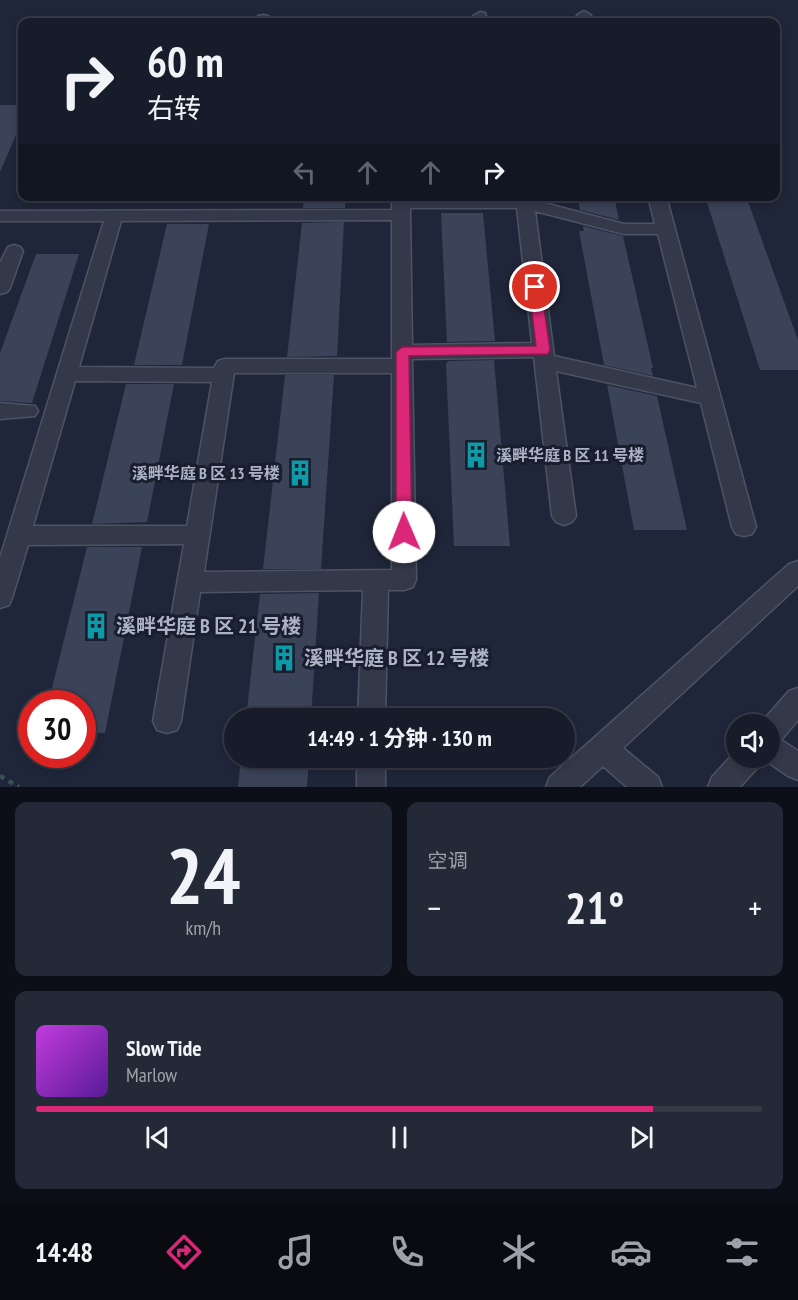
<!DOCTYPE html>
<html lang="zh">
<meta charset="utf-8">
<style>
:root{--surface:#171c2b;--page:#242937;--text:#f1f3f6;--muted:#9ea1a9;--line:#363a47;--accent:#db2777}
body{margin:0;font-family:"PT Sans Narrow","Noto Sans SC",sans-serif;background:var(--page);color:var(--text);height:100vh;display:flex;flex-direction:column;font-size:22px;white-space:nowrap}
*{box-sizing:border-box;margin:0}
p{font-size:20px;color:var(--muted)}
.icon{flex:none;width:33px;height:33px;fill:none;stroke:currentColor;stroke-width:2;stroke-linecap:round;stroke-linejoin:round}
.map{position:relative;height:787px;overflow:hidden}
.drawer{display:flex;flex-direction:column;gap:15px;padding:15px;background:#0d0f18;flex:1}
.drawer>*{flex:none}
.top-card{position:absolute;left:18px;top:18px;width:762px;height:183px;border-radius:12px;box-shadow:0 3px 9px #0003,0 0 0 2px var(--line);background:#171c2b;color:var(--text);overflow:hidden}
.buttons{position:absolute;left:726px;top:714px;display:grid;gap:12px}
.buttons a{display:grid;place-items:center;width:54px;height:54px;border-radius:50%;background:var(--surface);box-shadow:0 3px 9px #0003,0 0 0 2px var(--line);font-size:30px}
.speed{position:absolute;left:18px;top:690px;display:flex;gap:12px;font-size:30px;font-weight:700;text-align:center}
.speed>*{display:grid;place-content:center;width:78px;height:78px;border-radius:50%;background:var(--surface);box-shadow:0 3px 9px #0003,0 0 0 2px var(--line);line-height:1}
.speed .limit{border:9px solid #d22;background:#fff;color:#111}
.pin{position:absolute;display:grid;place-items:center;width:51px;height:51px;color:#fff;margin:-26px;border:3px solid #fff;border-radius:50%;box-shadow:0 2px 6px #0007}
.me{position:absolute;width:66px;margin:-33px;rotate:359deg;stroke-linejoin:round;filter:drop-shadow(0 0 4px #0008)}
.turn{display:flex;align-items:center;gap:21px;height:126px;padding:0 30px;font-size:27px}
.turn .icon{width:78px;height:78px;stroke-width:2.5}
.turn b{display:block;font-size:42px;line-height:51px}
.lanes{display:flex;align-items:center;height:57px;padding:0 30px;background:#0003;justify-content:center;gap:30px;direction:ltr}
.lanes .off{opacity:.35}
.big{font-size:45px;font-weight:700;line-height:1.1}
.drawer .card{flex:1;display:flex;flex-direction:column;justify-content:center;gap:9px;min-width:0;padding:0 21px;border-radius:12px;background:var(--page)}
.drawer .dial{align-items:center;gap:0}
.dial b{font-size:78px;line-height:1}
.song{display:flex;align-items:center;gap:18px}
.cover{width:72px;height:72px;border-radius:9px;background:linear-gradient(135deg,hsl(290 70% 55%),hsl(270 70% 35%))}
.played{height:6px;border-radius:3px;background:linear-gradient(90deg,var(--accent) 85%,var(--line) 85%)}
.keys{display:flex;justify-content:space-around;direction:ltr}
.heat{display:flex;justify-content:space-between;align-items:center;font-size:33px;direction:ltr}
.drawer .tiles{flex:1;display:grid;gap:15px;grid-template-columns:1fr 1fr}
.card:last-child{grid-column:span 2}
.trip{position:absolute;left:224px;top:708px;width:351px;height:60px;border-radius:30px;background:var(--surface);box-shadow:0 3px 9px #0003,0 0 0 2px var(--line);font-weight:700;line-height:60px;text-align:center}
.dock{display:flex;height:96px;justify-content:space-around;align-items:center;background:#090b11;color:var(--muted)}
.dock .icon{width:42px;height:42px}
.dock .selected{color:var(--accent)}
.dock b{font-size:27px;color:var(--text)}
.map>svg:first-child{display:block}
</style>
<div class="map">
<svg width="798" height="787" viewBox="0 0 798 787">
<rect width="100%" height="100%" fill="#1f2639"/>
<path fill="#3b4359" d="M 0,105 L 22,105 L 22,121 L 0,172 Z
M 304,196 L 346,196 L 345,208 L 303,208 Z
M 577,196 L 614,196 L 619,220 L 580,210 Z
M 705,196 L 746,196 L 798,340 L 798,370 L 760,370 Z
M 441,213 L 483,213 L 495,341 L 447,342 Z
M 344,222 L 337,356 L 287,357 L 302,223 Z
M 167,224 L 209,224 L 182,365 L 134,365 Z
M 583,226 L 623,236 L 653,368 L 651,368 L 653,376 L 604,365 L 579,231 L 584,231 Z
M 36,254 L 79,254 L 32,403 L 0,401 L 0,353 Z
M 494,360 L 510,546 L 454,546 L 446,364 L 448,361 Z
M 285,375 L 334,375 L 321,569 L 263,569 Z
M 126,384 L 174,384 L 147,522 L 92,524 Z
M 607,385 L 657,396 L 687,530 L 634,530 Z
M 87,547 L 142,547 L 105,733 L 82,733 L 82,704 L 48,704 Z
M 319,593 L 311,718 L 246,718 L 260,594 Z
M 241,758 L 309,758 L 307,787 L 238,787 Z"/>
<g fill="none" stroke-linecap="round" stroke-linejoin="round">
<g stroke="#4d5364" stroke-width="3">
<path id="minor" d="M 584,11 L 591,15 L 592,22 L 578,22 L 577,15 Z
M 480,12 L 485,13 L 488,22 L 474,22 L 473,16 Z
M 263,15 L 268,16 L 270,22 L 256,22 L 258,16 Z
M 392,196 L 533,196 L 533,200 L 624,224 L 655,224 L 648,196 L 666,196 L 756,527 L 752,534 L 744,536 L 736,534 L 732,527 L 701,403 L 556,371 L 576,516 L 572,522 L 564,525 L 556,522 L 552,516 L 534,357 L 412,359 L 416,580 L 413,587 L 404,590 L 388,590 L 385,718 L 358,718 L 363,590 L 200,592 L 181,721 L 177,730 L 167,733 L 157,730 L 153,721 L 184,544 L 28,545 L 12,598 L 9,605 L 0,608 L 0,558 L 104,221 L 0,221 L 0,211 L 392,210 ZM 410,208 L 517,208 L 532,343 L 412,345 ZM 535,211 L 624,234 L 658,234 L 697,388 L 554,356 ZM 392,220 L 392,359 L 225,359 L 218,361 L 214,368 L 79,367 L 121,221 ZM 234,373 L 392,373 L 392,570 L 204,572 ZM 75,381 L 212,382 L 187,526 L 33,526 Z
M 14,245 L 20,247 L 23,251 L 10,288 L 7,292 L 0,294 L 0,263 L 8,247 Z
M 0,403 L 35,406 L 38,411 L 35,416 L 0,419 Z
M 798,561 L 798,586 L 623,748 L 658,777 L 662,787 L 627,787 L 603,766 L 580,787 L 546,787 L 550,777 L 789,564 Z
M 798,688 L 798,720 L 781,740 L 798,751 L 798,780 L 788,776 L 762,758 L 758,767 L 740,787 L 708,787 L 712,777 L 736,751 L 736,758 L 770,758 L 770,724 L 760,724 L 789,691 Z
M 357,758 L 385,758 L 385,787 L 357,787 Z"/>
</g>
<path stroke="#3c4f55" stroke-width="4.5" stroke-dasharray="5 5" stroke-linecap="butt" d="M 0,776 L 19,787"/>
<use href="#minor" fill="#333949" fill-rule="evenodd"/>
</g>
<path fill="#db2777" stroke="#8e194d" stroke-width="1.5" d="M 535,283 L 541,287 L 550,350 L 548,354 L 409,356 L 412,532 L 409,537 L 399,537 L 396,532 L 396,352 L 402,347 L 536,346 L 529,287 Z"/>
<defs>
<g id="building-bare" transform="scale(2.07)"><path d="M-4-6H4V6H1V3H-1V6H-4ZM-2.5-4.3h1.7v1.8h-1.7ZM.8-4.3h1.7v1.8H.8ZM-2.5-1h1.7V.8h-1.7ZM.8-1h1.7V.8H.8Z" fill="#0f9aa8" stroke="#181e2e" stroke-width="2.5" paint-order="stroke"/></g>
</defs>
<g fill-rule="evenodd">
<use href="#building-bare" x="476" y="455"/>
<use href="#building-bare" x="300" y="473"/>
<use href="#building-bare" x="96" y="626"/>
<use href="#building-bare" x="284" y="658"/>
</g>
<g text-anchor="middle" stroke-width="6" stroke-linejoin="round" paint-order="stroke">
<g font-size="16" font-weight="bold" fill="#adb3c6" stroke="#181e2e" text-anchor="start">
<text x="496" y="461">溪畔华庭 B 区 11 号楼</text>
<text x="280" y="479" text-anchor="end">溪畔华庭 B 区 13 号楼</text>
</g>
<g font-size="20" font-weight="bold" fill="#adb3c6" stroke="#181e2e" text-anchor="start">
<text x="116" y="633">溪畔华庭 B 区 21 号楼</text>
<text x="304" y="665">溪畔华庭 B 区 12 号楼</text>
</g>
</g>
</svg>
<div class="buttons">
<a><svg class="icon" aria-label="sound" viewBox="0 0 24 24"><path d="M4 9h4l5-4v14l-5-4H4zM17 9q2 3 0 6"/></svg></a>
</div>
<div class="speed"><div class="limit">30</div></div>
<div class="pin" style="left:535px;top:287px;background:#d93025"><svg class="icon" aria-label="arrive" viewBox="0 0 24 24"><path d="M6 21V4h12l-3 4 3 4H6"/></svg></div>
<svg class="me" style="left:404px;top:532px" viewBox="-20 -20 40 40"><circle r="19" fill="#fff"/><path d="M0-13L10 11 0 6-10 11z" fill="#db2777"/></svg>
<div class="trip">14:49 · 1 分钟 · 130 m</div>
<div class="top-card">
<div class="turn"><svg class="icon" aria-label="right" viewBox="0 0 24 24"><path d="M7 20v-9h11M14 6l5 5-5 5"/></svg><div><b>60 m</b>右转</div></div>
<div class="lanes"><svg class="icon off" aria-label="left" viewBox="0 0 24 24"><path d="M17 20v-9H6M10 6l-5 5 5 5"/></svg><svg class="icon off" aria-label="ahead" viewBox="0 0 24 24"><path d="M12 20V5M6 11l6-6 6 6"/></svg><svg class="icon off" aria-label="ahead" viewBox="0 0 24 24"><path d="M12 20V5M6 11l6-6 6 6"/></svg><svg class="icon" aria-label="right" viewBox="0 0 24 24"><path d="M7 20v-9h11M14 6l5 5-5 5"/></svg></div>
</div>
</div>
<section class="drawer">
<div class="tiles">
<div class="card dial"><b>24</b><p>km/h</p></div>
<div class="card"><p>空调</p>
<div class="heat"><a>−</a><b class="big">21°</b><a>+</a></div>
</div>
<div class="card">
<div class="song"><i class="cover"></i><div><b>Slow Tide</b><p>Marlow</p></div></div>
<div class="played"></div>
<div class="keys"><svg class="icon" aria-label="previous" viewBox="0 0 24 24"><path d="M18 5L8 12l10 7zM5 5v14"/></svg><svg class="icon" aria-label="pause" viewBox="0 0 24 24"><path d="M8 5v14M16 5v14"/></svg><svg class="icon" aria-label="next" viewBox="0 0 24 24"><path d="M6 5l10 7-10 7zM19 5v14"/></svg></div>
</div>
</div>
</section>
<nav class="dock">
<b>14:48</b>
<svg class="icon selected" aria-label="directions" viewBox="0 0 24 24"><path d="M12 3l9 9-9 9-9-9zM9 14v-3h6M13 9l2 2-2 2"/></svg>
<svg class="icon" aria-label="music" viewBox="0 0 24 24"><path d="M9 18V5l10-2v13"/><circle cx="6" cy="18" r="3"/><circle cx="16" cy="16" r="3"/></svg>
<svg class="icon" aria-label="phone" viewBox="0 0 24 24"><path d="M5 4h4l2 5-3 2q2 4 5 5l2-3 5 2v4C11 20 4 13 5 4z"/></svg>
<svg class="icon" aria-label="climate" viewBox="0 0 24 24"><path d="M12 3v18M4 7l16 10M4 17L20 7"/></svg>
<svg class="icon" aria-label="car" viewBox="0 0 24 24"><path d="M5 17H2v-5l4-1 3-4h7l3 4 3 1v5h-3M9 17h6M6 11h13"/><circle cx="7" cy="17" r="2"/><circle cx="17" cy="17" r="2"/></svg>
<svg class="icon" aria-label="filters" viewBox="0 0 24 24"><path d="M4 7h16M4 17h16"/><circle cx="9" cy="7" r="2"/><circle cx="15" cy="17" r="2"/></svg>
</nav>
